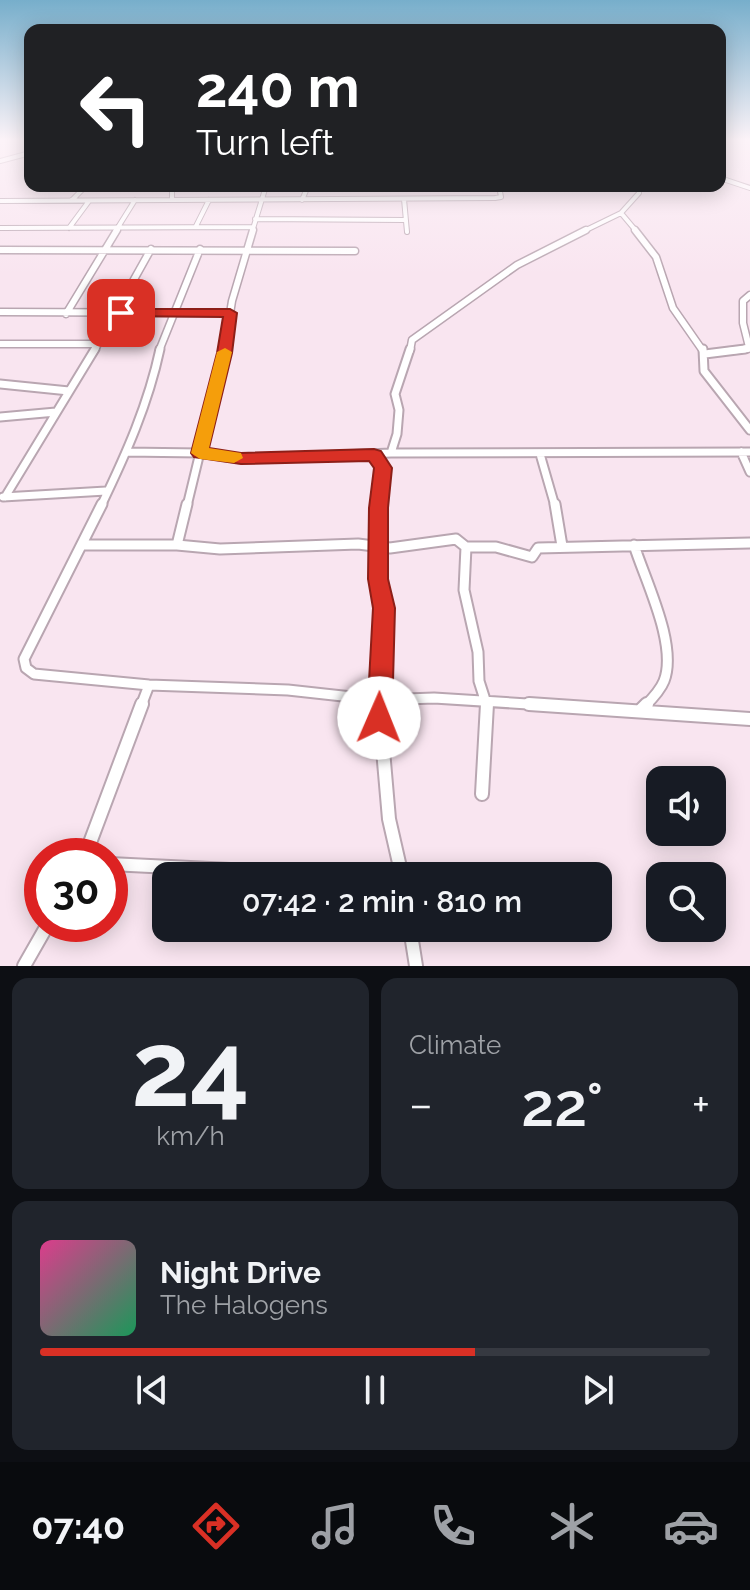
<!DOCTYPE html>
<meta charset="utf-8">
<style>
:root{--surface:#171b24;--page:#20242c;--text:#f1f3f6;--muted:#9ea1a6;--line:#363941;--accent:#d93025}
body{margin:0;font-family:Raleway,sans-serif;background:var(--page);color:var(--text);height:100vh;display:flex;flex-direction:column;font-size:30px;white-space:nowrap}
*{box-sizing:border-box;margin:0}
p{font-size:26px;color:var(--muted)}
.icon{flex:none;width:44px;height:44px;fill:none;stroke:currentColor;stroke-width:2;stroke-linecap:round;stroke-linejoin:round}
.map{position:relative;height:966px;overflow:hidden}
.details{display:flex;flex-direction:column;gap:12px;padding:12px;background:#0d0f14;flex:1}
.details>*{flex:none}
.top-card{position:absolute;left:24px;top:24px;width:702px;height:168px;border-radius:16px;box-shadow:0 4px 20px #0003;background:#202124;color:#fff;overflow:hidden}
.tools{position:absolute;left:646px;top:766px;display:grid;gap:16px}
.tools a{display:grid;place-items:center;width:80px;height:80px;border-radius:16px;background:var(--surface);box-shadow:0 4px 20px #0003;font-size:40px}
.speed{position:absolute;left:24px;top:838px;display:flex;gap:16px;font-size:40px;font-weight:700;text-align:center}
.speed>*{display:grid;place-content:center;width:104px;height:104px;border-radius:50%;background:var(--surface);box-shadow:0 4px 20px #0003;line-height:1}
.speed .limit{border:12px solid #d22;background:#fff;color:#111}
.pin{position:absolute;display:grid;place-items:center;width:68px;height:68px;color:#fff;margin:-34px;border-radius:16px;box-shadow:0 4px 12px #0006}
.me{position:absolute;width:88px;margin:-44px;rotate:1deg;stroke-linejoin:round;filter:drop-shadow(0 0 6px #0008)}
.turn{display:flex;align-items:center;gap:28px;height:168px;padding:0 40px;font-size:36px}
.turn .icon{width:104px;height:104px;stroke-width:2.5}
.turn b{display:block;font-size:56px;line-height:68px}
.big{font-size:60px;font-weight:600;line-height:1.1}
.details .tile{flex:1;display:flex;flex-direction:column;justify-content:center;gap:12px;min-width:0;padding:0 28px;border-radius:16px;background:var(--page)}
.details .dial{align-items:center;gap:0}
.dial b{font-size:104px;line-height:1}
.song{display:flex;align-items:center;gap:24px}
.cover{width:96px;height:96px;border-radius:12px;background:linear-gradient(135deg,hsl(330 70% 55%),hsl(150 70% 35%))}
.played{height:8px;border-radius:4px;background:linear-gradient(90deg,var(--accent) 65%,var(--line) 65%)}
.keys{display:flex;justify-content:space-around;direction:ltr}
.heat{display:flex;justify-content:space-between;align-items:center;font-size:44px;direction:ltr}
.details .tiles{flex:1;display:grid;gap:12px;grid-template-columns:1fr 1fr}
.tile:last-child{grid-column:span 2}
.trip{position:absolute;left:152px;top:862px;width:460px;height:80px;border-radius:16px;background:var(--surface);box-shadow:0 4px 20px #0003;font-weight:600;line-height:80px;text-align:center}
.menu{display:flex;height:128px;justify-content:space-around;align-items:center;background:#090b0e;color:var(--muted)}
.menu .icon{width:56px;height:56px}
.menu .current{color:var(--accent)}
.menu b{font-size:36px;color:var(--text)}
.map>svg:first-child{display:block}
</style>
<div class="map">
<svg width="750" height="966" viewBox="0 0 750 966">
<rect width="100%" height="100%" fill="#f9e5f0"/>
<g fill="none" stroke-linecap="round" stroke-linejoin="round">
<g stroke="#b9a6b1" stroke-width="6">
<path id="minor-far4" d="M 0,161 L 30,153
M 720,178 L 750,188
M 172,186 L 172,200
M 512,186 L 534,186
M 404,199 L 407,232
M 72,200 L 86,186
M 302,200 L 308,186
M 0,201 L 495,198 L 501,197 L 499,186
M 255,219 L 404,220
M 196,226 L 209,200
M 0,228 L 253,227
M 69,228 L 89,201
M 115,232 L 135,200
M 252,232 L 266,186
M 582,232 L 621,213
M 637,232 L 621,213 L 639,193 L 638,186"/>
</g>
<g stroke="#b9a6b1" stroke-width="9">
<path id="minor-far3" d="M 635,230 L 656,257 L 673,308 L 703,351
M 0,250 L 355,251
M 0,312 L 230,313
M 66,314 L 117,230
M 0,344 L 96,344
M 743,349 L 749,347 L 743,323 L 743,301 L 750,295
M 94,351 L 151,249
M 159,351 L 200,249
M 224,351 L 232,301 L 253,230
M 410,351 L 412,340 L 517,265 L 586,230
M 728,351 L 748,349"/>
</g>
<g stroke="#b9a6b1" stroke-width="11">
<path id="minor-far2" d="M 703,349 L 704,371 L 750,430
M 705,354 L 745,349
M 0,384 L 69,391
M 0,417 L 56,412
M 126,452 L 200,453 L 241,459 L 391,453 L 750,452
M 741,452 L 750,472
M 391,453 L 397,434 L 399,410 L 395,394 L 410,349
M 540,454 L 555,506
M 374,455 L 383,468 L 378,506
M 3,497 L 106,491
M 5,497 L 95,349
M 101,506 C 126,454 148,405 160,349
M 187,506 L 225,349"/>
</g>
<g stroke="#b9a6b1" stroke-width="13">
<path id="minor-far1" d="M 102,504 L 24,659 L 26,668 L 34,674 L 149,685 L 288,690 L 379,700 L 434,698 L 559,706
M 379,504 L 378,579 L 384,608 L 379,706
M 555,504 L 562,546
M 83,545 L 177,545 L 220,549 L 358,544 L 390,548 L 456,539 L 466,547 L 464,590 L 478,652 L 479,681 L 487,706
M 177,545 L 187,504
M 634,545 C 645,580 678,645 664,681 C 660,691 652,699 645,706
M 466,547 L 496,547 L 532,557 L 538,548 L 750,543
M 141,706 L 149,685"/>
</g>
<g stroke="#b9a6b1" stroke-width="16">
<path id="minor" d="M 379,704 L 389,819 L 402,876
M 529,704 L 750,719
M 642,709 L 647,704
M 482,794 L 487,704
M 85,856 L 142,704
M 110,864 L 348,876
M 383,876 L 401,869
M 410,928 L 416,966
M 24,966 L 48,924"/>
</g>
<use href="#minor-far4" stroke="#fff" stroke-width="4"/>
<use href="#minor-far3" stroke="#fff" stroke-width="6"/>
<use href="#minor-far2" stroke="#fff" stroke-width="7"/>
<use href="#minor-far1" stroke="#fff" stroke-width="9"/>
<use href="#minor" stroke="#fff" stroke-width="12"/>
</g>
<linearGradient id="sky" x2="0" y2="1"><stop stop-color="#77aecb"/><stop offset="0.51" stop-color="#fcf3f8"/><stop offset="1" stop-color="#fcf3f8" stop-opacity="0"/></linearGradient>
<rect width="750" height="275" fill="url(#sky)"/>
<path fill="#d93025" stroke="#8d1f18" stroke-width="2" d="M 121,309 L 230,309 L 237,313 L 232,353 L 209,448 L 241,453 L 374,449 L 381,451 L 392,468 L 388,508 L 388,579 L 395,608 L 392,718 L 388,727 L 379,730 L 371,727 L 367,718 L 373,608 L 368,579 L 369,508 L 374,468 L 369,461 L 241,464 L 194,457 L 191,453 L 217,353 L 223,317 L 116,316 L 116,310 Z"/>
<path fill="#f59e0b" d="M 225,348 L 232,352 L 209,448 L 241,453 L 243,458 L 234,463 L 200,459 L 191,453 L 217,352 Z"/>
</svg>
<div class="tools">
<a><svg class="icon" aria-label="sound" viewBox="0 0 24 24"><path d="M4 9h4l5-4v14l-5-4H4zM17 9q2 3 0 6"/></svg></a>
<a><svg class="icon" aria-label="search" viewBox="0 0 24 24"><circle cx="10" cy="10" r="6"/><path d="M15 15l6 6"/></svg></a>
</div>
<div class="speed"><div class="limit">30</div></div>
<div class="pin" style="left:121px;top:313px;background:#d93025"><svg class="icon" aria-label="arrive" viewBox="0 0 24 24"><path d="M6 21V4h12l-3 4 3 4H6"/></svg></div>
<svg class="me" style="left:379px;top:718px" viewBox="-20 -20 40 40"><circle r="19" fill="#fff"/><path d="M0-13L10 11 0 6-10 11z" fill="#d93025"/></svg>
<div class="trip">07:42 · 2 min · 810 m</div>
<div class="top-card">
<div class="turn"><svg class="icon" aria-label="left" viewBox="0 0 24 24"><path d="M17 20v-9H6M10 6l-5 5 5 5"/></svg><div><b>240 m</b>Turn left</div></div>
</div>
</div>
<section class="details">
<div class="tiles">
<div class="tile dial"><b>24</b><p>km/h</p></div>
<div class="tile"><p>Climate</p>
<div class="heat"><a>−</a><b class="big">22°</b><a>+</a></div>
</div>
<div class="tile">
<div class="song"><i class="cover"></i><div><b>Night Drive</b><p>The Halogens</p></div></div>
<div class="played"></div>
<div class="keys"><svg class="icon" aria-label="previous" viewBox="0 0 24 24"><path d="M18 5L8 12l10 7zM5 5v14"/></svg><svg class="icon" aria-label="pause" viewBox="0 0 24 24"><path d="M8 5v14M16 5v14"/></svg><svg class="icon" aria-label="next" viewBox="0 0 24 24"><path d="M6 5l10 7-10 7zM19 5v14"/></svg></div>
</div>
</div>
</section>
<nav class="menu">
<b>07:40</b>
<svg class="icon current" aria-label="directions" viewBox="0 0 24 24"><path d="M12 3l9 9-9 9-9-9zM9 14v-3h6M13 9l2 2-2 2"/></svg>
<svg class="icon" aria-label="music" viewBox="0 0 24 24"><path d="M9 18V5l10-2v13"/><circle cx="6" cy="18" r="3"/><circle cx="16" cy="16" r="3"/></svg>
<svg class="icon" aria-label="phone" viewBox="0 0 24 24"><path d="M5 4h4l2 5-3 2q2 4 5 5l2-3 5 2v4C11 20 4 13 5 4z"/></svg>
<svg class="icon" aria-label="climate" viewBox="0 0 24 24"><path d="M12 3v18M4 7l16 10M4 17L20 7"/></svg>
<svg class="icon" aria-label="car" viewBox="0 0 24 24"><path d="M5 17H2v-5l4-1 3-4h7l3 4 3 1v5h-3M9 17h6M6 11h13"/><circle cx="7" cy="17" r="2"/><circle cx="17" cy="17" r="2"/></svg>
</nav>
